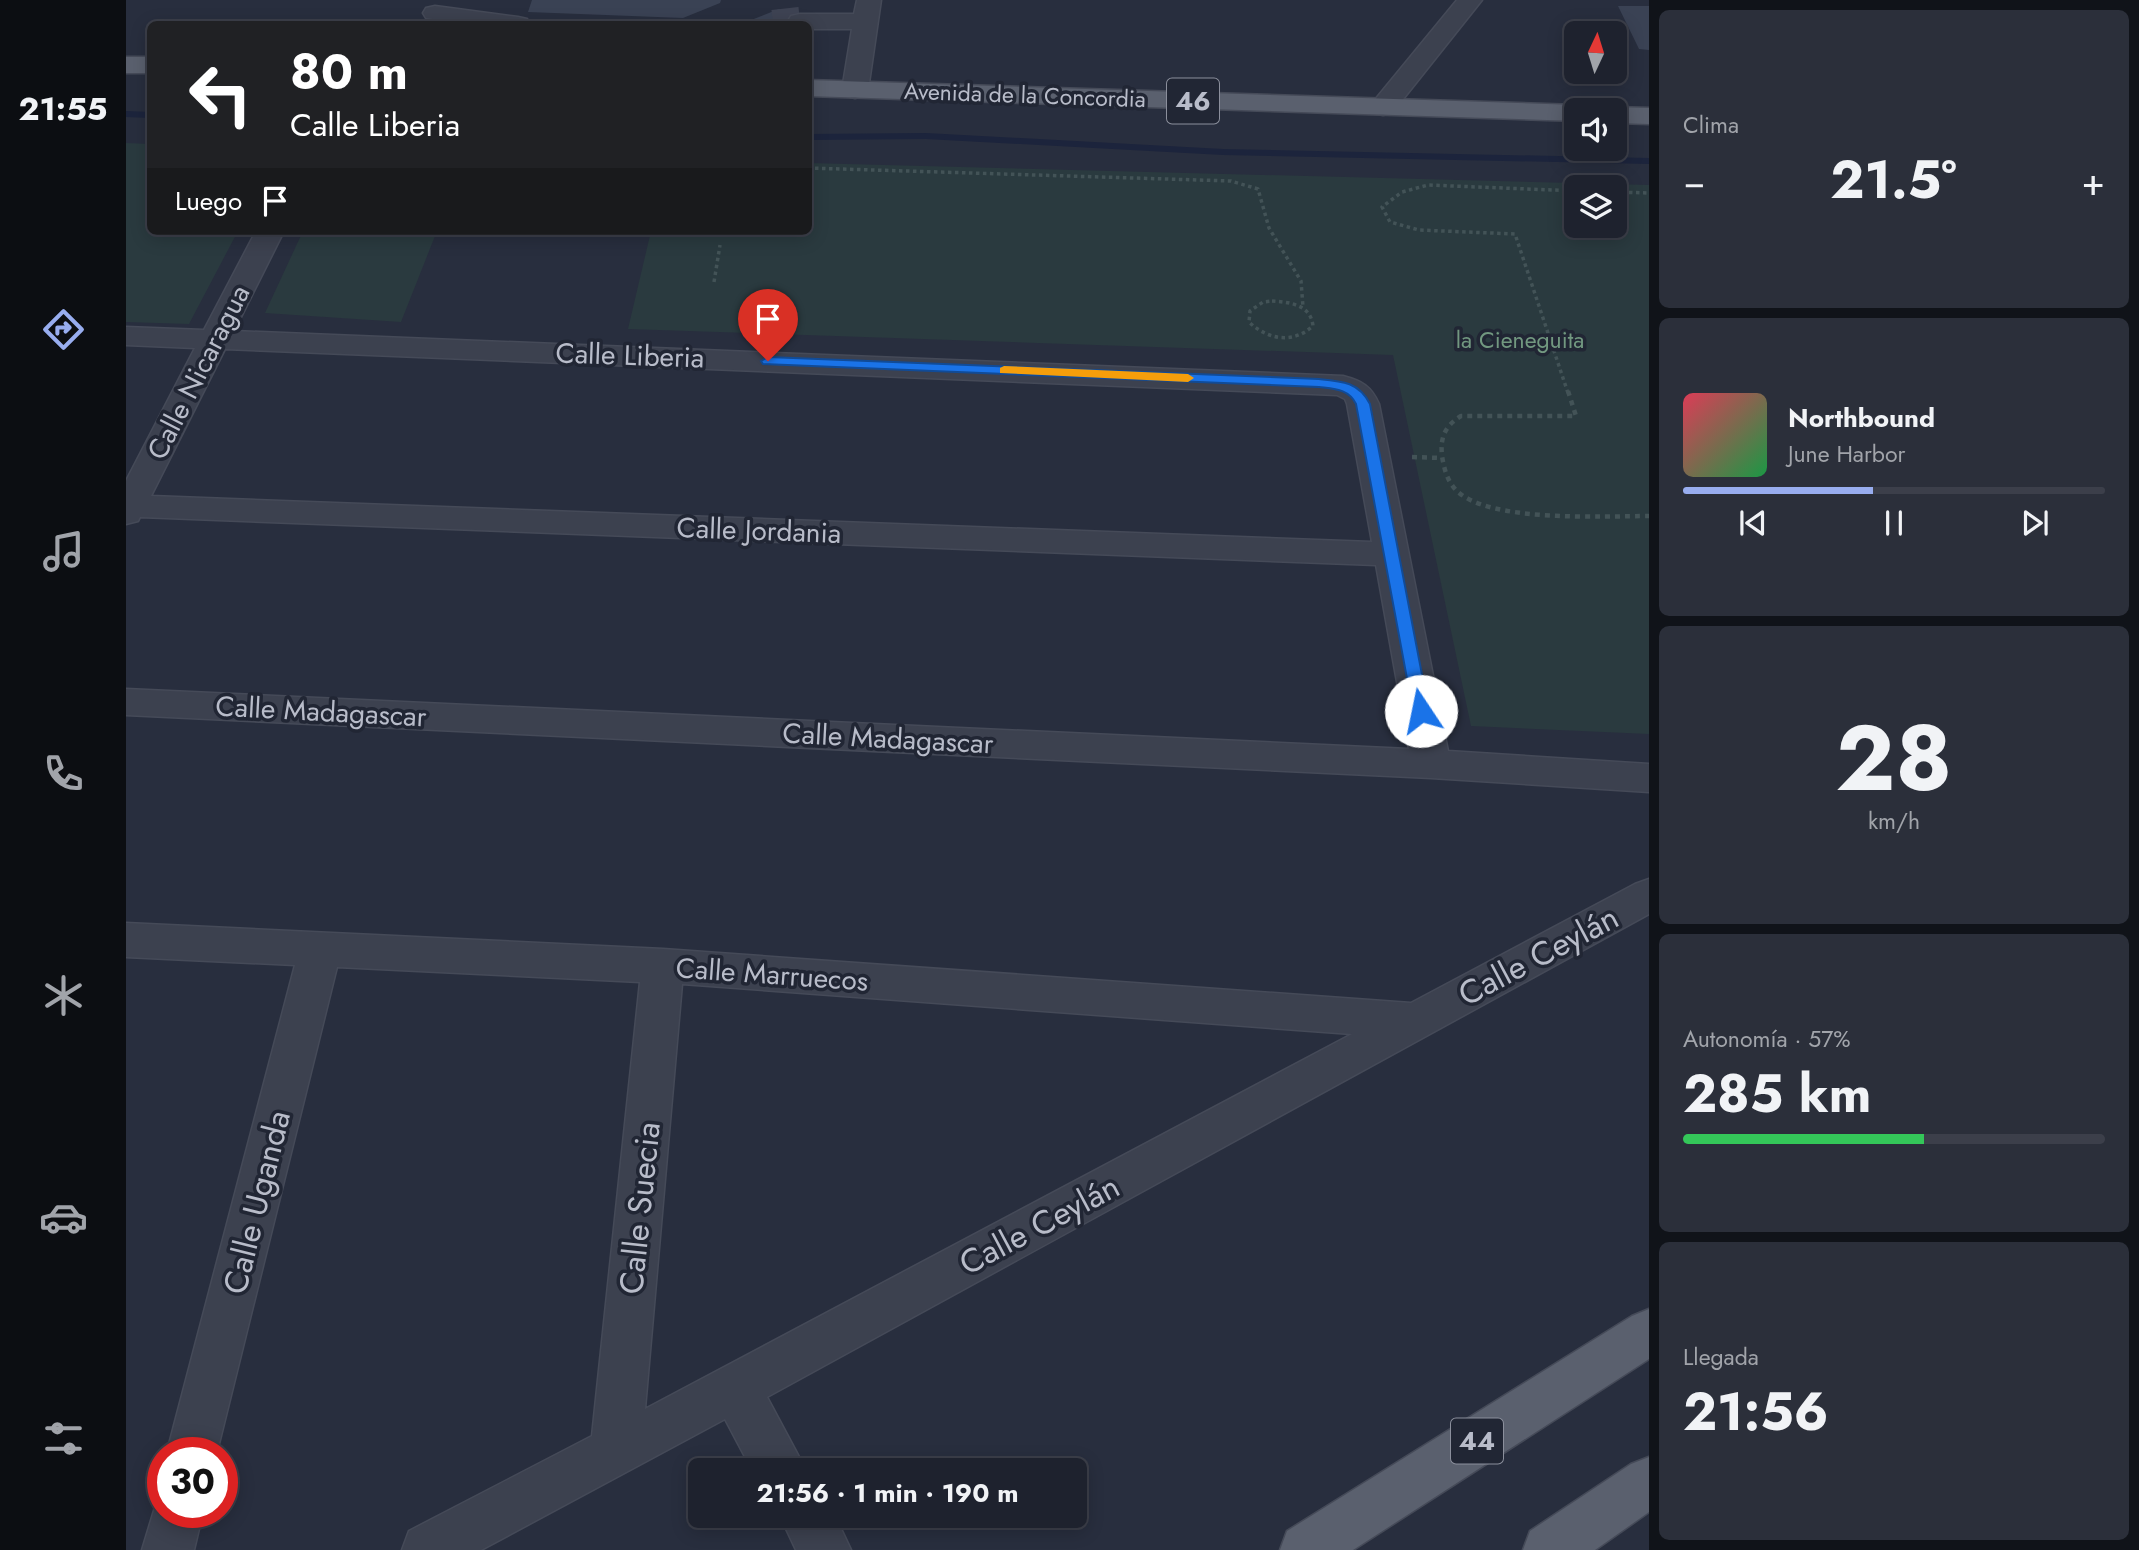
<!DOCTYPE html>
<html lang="es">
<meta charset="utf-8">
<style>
:root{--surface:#1e222e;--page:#2b2f3a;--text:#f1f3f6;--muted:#a1a4aa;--line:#3c3f4a;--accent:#98adef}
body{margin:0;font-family:Jost,sans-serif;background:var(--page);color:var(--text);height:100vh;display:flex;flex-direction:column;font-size:26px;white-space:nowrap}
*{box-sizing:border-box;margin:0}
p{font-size:23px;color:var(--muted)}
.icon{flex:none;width:38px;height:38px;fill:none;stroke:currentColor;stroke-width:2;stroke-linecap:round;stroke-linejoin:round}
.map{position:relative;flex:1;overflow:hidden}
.panel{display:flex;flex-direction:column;gap:10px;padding:10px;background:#101319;width:490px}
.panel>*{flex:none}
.hud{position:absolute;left:21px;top:21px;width:665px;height:214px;border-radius:10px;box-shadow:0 4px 18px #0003,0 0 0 2px var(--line);background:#202124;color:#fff;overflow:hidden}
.needle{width:46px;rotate:4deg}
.fabs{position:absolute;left:1438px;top:21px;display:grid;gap:14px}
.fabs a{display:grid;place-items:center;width:63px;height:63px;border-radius:10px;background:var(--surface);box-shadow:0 4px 18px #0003,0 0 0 2px var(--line);font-size:35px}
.speed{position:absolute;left:21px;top:1437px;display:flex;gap:14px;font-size:35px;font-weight:700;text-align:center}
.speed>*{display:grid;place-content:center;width:91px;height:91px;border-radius:50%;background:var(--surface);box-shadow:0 4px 18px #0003,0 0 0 2px var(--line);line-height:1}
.speed .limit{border:10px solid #d22;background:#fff;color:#111}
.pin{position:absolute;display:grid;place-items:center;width:60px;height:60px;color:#fff;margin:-72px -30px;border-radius:50% 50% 50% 0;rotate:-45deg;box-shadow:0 0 7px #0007}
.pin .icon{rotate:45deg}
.me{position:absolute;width:77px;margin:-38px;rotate:349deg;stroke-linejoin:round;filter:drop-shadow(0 0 5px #0008)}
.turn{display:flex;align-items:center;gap:24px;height:147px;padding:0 28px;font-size:32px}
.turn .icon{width:91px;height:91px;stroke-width:2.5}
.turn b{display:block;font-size:49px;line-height:60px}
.then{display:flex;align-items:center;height:66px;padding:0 28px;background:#0003;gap:14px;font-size:26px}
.big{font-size:52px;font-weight:700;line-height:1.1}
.panel .widget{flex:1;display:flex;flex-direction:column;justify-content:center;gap:10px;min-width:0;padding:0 24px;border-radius:10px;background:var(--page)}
.panel .dial{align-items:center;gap:0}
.dial b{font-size:91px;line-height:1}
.song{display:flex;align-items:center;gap:21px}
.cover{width:84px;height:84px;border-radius:10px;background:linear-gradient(135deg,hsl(350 70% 55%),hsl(140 70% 35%))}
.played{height:7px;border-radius:4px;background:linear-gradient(90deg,var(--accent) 45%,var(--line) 45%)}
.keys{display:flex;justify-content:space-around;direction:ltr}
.heat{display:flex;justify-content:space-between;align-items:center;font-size:38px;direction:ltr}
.charge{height:10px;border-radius:5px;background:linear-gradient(90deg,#34c759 57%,var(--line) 0)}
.trip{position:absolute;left:562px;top:1458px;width:399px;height:70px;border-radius:10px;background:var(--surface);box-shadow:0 4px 18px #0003,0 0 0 2px var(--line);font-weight:700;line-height:70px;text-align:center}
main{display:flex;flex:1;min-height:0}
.menu{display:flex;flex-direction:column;width:126px;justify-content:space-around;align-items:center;background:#0c0e12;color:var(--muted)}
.menu .icon{width:49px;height:49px}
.menu .selected{color:var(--accent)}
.menu b{font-size:32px;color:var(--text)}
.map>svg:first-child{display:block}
</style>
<main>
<nav class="menu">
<b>21:55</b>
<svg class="icon selected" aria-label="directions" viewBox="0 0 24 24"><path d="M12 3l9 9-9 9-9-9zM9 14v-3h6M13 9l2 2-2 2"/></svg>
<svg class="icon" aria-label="music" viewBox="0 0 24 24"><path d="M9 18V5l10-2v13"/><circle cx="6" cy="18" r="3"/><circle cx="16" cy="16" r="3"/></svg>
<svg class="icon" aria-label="phone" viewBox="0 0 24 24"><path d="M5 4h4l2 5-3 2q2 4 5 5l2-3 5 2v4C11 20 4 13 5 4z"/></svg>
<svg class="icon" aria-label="climate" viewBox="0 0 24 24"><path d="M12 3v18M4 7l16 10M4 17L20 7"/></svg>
<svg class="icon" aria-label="car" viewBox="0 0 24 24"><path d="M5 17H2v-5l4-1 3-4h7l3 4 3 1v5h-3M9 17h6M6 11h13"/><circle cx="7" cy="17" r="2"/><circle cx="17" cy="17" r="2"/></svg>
<svg class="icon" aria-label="filters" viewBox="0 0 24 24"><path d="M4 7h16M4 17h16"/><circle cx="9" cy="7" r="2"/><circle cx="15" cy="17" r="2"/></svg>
</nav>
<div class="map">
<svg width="1523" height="1550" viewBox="0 0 1523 1550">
<rect width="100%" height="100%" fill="#282e3e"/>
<path fill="#2a3a3f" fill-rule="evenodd" d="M 0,143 L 24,144 L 24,231 L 112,231 L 63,324 L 0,322 Z
M 683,163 L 1523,185 L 1523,734 L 1345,726 L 1267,355 L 502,329 L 525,231 L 682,231 ZM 1451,187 L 1489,187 L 1489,226 L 1451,226 Z
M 177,231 L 311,231 L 275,322 L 139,313 Z"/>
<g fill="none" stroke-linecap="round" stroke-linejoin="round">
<path fill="#1c243c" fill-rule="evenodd" d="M 0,111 L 24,112 L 24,118 L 0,117 Z
M 800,133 L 1097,149 L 1523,158 L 1523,164 L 1097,155 L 800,139 L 682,140 L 682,134 Z"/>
</g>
<path fill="#3a4254" d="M 406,0 L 595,0 L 594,3 L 557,18 L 402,12 Z
M 1492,6 L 1523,6 L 1523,50 L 1513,49 Z
M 653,9 L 680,24 L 615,24 Z"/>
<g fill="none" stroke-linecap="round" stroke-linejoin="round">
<path stroke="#3e4353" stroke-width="28" stroke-dasharray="28 14" stroke-linecap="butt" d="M 647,24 L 674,21"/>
<g stroke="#454a58" stroke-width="3">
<path id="minor" d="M 731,0 L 755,0 L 742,90 L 738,96 L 729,98 L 720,96 L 716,90 L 726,29 L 682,29 L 682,24 L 664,24 L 662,21 L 665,16 L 674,14 L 728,14 Z
M 1331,0 L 1356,0 L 1266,113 L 1257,115 L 1248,113 L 1244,107 L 1248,101 Z
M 309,6 L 392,17 L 401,19 L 404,24 L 340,24 L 300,18 L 297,13 L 300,8 Z
M 130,231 L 158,231 L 108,331 L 1217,376 C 1236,381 1245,386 1253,404 L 1322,751 L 1523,764 L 1523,792 L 1305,778 L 0,715 L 0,689 L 1283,749 L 1250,565 L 14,517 L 12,521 L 0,524 L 0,481 L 69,348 L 0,345 L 0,327 L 78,330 ZM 99,349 L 1211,395 L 1219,399 L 1221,404 L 1246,542 L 25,496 Z
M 1523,879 L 1523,914 L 641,1397 L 680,1470 L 626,1470 L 599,1419 L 355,1550 L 276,1550 L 283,1531 L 466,1436 L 514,982 L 211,967 L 91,1452 L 41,1452 L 169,965 L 0,957 L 0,923 L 537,949 L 1285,1003 L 1509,884 ZM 556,984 L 1226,1034 L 519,1409 Z
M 37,1492 L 37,1512 L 77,1512 L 68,1550 L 16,1550 L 33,1494 Z
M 654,1516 L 709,1516 L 725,1550 L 670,1550 Z"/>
</g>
<g stroke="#454a58" stroke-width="3">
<path id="major" d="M 0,57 L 24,57 L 24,73 L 0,73 Z
M 682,80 L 1451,105 L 1462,110 L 1451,110 L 1451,121 L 682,96 Z
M 1489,107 L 1523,108 L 1523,124 L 1489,123 L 1489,110 L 1479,110 Z
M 1523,1309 L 1523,1359 L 1227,1550 L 1154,1550 L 1161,1531 L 1506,1316 Z
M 1523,1457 L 1523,1512 L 1469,1550 L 1397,1550 L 1404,1531 L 1505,1464 Z"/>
</g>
<path stroke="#435357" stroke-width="3.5" stroke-dasharray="3.5 3.5" stroke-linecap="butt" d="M 682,168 L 1105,181 L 1132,189 L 1143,228 L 1175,281 L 1177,307
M 1489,192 L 1523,193
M 588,282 L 594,245
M 1146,301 C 1164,302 1185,305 1187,326 C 1167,344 1142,340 1123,322 L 1124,311 L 1137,302 Z
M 1442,393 L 1389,234 L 1293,230 L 1264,222 L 1256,207 L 1276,192 L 1302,185 L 1451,191"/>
<path stroke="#435357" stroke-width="4.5" stroke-dasharray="5 5" stroke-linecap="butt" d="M 1442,391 L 1450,416 L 1335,416 C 1319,426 1314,437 1316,456 C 1318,468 1321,481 1330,490 C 1362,523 1478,516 1523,516
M 1286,457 L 1316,458"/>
<use href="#minor" fill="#3c414f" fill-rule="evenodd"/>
<use href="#major" fill="#5a606e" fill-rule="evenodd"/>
</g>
<path fill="#1a73e8" stroke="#114b97" stroke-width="2" d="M 642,357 L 1193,379 C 1216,381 1233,382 1244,404 L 1303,711 L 1295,717 L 1287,711 L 1230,404 C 1223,389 1209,389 1193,387 L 637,364 L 635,361 Z"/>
<path fill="#f59e0b" d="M 878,366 L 1062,374 L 1068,378 L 1062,382 L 874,373 L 874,368 Z"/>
<g text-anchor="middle" stroke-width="7" stroke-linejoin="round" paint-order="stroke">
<g font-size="23" fill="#b8bcc9" stroke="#212634">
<text transform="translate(899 95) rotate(2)" y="8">Avenida de la Concordia</text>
</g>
<g font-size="23" fill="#729880" stroke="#212634">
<text x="1394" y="348">la Cieneguita</text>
</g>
<g fill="#212634" stroke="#8b8f9c" stroke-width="2">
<rect x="1041" y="78.5" width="52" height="45" rx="5"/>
<rect x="1325" y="1418.5" width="52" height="45" rx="5"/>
</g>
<g font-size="26" font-weight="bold" fill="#b8bcc9">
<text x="1067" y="110">46</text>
<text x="1351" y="1450">44</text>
</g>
<g font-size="28" fill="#b8bcc9" stroke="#212634">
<text transform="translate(504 355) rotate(2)" y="10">Calle Liberia</text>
<text transform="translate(72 372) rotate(-63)" y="10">Calle Nicaragua</text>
<text transform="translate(633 530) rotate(2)" y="10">Calle Jordania</text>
<text transform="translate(195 711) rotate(3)" y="10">Calle Madagascar</text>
<text transform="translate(762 738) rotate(3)" y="10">Calle Madagascar</text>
<text transform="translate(646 974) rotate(4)" y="10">Calle Marruecos</text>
</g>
<g font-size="33" fill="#b8bcc9" stroke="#212634">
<text transform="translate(1412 955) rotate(-28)" y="12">Calle Ceylán</text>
<text transform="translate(130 1202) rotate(-76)" y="12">Calle Uganda</text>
<text transform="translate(513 1208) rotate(-84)" y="12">Calle Suecia</text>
<text transform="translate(913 1224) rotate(-28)" y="12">Calle Ceylán</text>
</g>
</g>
</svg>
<div class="fabs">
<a><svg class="needle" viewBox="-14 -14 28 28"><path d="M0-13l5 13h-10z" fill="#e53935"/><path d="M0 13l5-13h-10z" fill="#a1a4aa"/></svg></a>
<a><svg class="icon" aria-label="sound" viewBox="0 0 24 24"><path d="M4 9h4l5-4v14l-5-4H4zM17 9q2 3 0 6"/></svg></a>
<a><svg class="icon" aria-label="layers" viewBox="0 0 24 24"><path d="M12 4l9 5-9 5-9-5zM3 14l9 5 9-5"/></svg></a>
</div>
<div class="speed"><div class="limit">30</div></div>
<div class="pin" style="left:642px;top:361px;background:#d93025"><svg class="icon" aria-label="arrive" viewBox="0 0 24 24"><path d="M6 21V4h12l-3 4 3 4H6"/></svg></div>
<svg class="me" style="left:1295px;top:711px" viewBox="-20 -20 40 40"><circle r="19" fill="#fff"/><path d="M0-13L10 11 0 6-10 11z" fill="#1a73e8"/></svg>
<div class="trip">21:56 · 1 min · 190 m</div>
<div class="hud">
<div class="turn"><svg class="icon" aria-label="left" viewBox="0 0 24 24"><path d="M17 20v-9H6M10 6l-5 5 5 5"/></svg><div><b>80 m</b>Calle Liberia</div></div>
<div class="then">Luego<svg class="icon" aria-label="arrive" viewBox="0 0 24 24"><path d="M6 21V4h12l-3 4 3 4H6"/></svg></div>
</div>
</div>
<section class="panel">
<div class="widget"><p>Clima</p>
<div class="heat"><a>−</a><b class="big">21.5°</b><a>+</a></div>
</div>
<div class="widget">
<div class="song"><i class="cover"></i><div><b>Northbound</b><p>June Harbor</p></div></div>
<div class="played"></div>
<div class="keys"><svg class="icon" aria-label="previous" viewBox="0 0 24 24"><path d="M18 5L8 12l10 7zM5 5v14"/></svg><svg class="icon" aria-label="pause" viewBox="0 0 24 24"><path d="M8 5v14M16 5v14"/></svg><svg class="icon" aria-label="next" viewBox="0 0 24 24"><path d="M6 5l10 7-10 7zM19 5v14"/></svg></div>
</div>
<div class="widget dial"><b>28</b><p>km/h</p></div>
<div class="widget"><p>Autonomía · 57%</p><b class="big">285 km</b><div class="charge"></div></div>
<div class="widget"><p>Llegada</p><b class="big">21:56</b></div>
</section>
</main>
